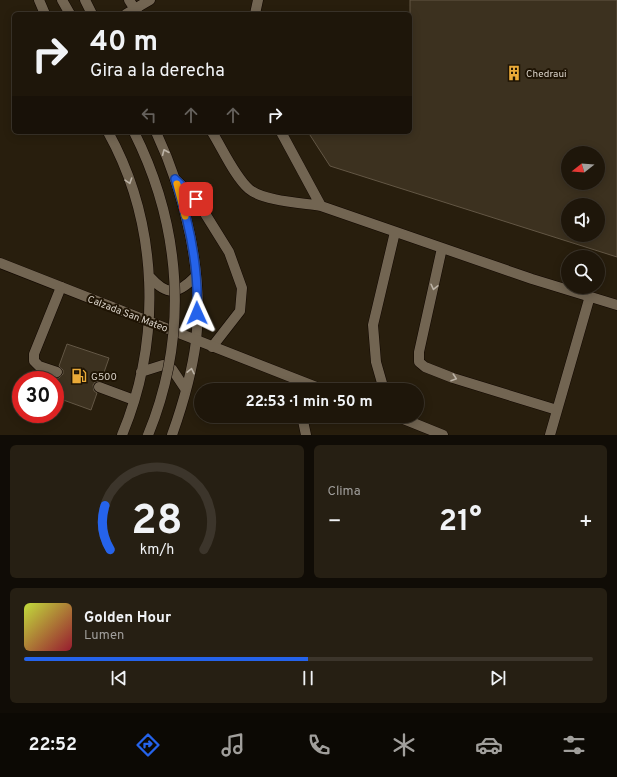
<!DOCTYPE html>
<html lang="es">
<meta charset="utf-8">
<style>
:root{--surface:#1e160a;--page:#261f13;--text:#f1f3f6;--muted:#a19f9c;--line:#3c352b;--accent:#2563eb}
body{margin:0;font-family:Overpass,sans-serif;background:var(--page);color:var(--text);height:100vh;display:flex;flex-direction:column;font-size:15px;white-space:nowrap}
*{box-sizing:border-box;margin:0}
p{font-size:13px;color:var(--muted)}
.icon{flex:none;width:22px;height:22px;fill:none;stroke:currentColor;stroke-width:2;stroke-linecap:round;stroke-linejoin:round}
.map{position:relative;height:435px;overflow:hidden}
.panel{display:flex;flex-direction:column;gap:10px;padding:10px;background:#100c06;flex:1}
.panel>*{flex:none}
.banner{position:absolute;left:12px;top:12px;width:400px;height:122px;border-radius:6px;box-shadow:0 2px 10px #0003,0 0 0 1px var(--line);background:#1e160a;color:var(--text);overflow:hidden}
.needle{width:26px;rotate:253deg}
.fabs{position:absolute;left:561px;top:146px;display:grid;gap:8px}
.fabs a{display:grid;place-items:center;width:44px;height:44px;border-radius:50%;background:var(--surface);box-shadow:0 2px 10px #0003,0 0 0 1px var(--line);font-size:20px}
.speed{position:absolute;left:12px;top:371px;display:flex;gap:8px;font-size:20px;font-weight:700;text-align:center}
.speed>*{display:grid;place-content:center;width:52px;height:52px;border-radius:50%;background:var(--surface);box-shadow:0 2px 10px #0003,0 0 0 1px var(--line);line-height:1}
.speed .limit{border:6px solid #d22;background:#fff;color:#111}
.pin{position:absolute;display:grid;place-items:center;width:34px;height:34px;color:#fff;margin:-17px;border-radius:8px;box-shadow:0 2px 6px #0006}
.me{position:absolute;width:44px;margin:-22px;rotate:359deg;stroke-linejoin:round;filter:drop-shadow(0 0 3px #0008)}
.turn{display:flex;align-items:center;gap:14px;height:84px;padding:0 12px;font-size:18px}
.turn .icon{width:52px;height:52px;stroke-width:2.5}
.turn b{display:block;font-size:28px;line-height:34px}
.lanes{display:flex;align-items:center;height:38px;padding:0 12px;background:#0003;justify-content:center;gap:20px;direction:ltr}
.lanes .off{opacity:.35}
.big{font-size:30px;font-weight:700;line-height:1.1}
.panel .widget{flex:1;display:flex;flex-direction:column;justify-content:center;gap:6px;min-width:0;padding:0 14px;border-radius:6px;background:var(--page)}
.panel .dial{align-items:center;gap:0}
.dial svg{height:104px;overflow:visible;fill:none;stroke:var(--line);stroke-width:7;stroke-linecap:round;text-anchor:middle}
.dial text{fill:var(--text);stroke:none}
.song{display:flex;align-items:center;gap:12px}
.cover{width:48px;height:48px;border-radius:6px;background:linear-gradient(135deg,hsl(70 70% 55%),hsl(350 70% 35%))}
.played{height:4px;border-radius:2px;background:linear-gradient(90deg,var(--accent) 50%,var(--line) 50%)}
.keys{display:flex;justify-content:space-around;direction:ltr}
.heat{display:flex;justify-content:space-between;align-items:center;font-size:22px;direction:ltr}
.panel .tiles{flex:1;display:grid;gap:10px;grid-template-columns:1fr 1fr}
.widget:last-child{grid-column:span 2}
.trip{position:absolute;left:194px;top:383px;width:230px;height:40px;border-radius:20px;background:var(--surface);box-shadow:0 2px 10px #0003,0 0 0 1px var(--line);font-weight:700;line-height:40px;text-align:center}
.dock{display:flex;height:64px;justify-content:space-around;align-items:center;background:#0c0904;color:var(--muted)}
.dock .icon{width:28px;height:28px}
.dock .on{color:var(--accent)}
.dock b{font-size:18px;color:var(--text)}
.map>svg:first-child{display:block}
</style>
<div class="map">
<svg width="617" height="435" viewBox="0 0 617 435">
<rect width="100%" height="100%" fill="#281e0d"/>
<path fill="#3c311f" stroke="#635745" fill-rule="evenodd" d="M 410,0 L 617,0 L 617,257 L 330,166 L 308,132 L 410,132 ZM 568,153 L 598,153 L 598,183 L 568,183 ZM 568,205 L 598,205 L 598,235 L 568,235 Z
M 67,344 L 109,358 L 101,381 L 95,382 L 93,385 L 94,391 L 97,393 L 91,410 L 55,397 L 55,378 L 59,378 L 63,374 L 63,370 L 59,366 Z"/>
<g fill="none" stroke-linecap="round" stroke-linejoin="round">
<g stroke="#110700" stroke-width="11">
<path id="service" d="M 129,0 L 138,14
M 126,14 L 150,0
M 255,14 L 258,0
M 212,132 C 222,148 235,177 249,189 C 263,201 303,203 321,206
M 281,132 L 321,206 L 532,279 L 617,305
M 175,179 L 196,199 L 229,252 L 242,288 L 240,311 L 212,347
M 442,248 L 419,352 L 419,362 L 425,367 L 453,378 L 557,410
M 57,372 L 39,366 L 34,361 L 34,354 L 61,287
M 99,387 L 134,400
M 384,390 L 376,362 L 373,325 L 395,232
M 550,435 L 590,296"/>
</g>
<g stroke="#110700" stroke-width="11">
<path id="minor" d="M 39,0 L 45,14
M 85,0 L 92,14
M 108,132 C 159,224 162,339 122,435
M 156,132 C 185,194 204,273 196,341 C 192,373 183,404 172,435
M 150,277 C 167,296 177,295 195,277
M 141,372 L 163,365 L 172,369 L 186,390
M 296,380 L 297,390
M 302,416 L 306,435"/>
</g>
<g stroke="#110700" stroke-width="11">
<path id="tertiary" d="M 62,0 L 70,14"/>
</g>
<g stroke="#110700" stroke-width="11">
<path id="secondary" d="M 0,263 L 324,390
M 396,416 L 443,435"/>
</g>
<use href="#service" stroke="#726552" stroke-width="10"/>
<use href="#minor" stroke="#726552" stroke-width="10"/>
<use href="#tertiary" stroke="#726552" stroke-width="10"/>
<use href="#secondary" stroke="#726552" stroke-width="10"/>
<g stroke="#110700" stroke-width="11" stroke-linecap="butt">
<path id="tertiary-bridge" d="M 134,132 C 182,228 189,335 148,435"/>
</g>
<use href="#tertiary-bridge" stroke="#726552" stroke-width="10"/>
</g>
<defs><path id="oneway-chevron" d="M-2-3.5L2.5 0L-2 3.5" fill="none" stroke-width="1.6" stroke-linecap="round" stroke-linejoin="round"/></defs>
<g stroke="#bcb3a6">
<use href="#oneway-chevron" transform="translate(165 152) rotate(-113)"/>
<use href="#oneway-chevron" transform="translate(129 181) rotate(72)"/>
<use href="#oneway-chevron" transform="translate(434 287) rotate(103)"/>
<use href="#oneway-chevron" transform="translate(191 371) rotate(-78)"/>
<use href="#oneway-chevron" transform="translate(454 378) rotate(19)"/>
</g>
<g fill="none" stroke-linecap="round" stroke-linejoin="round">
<g stroke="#184099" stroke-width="10">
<path id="route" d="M 196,199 L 175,179 C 189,221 199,269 197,313"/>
</g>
<use href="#route" stroke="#2563eb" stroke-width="7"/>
<path stroke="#f59e0b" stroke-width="7" d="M 177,184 L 185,216"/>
</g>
<defs>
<g id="building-bare" transform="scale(1.2)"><path d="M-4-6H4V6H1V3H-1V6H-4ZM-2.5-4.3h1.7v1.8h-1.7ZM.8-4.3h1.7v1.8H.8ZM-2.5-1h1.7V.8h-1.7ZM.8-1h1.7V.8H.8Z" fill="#eaaa38" stroke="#1f1404" stroke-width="2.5" paint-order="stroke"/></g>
<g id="fuel-bare" transform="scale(1.2)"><path d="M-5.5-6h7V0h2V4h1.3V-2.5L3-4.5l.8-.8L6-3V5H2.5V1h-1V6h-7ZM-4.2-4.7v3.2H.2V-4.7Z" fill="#eaaa38" stroke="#1f1404" stroke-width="2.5" paint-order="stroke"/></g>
</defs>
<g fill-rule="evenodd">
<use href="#building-bare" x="514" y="73"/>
<use href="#fuel-bare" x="79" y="376"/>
</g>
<g text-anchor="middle" stroke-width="4" stroke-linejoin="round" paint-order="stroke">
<g font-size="10" fill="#dbd4ca" stroke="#1f1404" text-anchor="start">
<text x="526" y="77">Chedraui</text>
<text x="91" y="380">G500</text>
</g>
<g font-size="10" fill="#dbd4ca" stroke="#1f1404">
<text transform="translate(128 313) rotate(21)" y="4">Calzada San Mateo</text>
</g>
</g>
</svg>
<div class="fabs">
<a><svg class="needle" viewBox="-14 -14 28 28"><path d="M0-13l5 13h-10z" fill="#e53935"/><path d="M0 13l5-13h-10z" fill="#a19f9c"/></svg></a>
<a><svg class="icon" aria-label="sound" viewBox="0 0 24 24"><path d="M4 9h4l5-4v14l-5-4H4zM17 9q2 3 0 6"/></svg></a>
<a><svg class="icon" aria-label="search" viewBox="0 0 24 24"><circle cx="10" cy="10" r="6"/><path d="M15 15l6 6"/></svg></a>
</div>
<div class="speed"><div class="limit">30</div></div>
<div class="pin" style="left:196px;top:199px;background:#d93025"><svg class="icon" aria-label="arrive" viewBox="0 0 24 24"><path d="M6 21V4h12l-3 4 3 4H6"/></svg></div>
<svg class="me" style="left:197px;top:313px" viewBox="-20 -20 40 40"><path d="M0-17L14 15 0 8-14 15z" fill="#2563eb" stroke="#fff" stroke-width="4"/></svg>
<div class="trip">22:53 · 1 min · 50 m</div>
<div class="banner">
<div class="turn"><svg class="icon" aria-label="right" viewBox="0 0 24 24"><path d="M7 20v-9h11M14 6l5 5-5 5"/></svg><div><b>40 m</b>Gira a la derecha</div></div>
<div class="lanes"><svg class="icon off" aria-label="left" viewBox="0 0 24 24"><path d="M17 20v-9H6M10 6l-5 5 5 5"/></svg><svg class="icon off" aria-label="ahead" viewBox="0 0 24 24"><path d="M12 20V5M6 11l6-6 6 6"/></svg><svg class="icon off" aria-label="ahead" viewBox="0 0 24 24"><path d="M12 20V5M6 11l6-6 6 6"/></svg><svg class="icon" aria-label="right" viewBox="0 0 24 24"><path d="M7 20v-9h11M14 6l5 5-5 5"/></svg></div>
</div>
</div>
<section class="panel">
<div class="tiles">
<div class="widget dial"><svg viewBox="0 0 100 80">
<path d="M14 69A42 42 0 1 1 86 69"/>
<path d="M14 69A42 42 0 0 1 10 35" stroke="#2563eb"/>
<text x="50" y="56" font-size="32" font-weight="700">28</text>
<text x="50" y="72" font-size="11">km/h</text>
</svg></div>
<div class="widget"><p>Clima</p>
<div class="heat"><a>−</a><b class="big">21°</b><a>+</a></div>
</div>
<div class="widget">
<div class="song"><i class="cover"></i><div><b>Golden Hour</b><p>Lumen</p></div></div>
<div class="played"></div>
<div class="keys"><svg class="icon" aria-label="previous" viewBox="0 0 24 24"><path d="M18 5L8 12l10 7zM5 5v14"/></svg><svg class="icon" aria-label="pause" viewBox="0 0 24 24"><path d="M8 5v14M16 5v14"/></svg><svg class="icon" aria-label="next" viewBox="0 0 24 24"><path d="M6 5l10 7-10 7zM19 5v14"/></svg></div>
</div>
</div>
</section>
<nav class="dock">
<b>22:52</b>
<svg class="icon on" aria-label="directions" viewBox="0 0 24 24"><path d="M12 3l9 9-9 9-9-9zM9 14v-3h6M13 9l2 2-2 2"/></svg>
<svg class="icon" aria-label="music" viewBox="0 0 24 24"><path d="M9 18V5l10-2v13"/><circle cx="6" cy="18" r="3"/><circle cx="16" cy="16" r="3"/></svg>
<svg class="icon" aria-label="phone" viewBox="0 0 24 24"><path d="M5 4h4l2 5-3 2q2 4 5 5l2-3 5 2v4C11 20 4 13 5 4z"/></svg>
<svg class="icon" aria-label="climate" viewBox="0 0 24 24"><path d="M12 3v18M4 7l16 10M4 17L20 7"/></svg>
<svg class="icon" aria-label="car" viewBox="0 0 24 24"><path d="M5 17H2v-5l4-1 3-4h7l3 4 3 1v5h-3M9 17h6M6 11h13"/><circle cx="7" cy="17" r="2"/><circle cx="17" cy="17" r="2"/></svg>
<svg class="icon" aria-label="filters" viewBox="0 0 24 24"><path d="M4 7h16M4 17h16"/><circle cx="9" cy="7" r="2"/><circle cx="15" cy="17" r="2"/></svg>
</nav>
